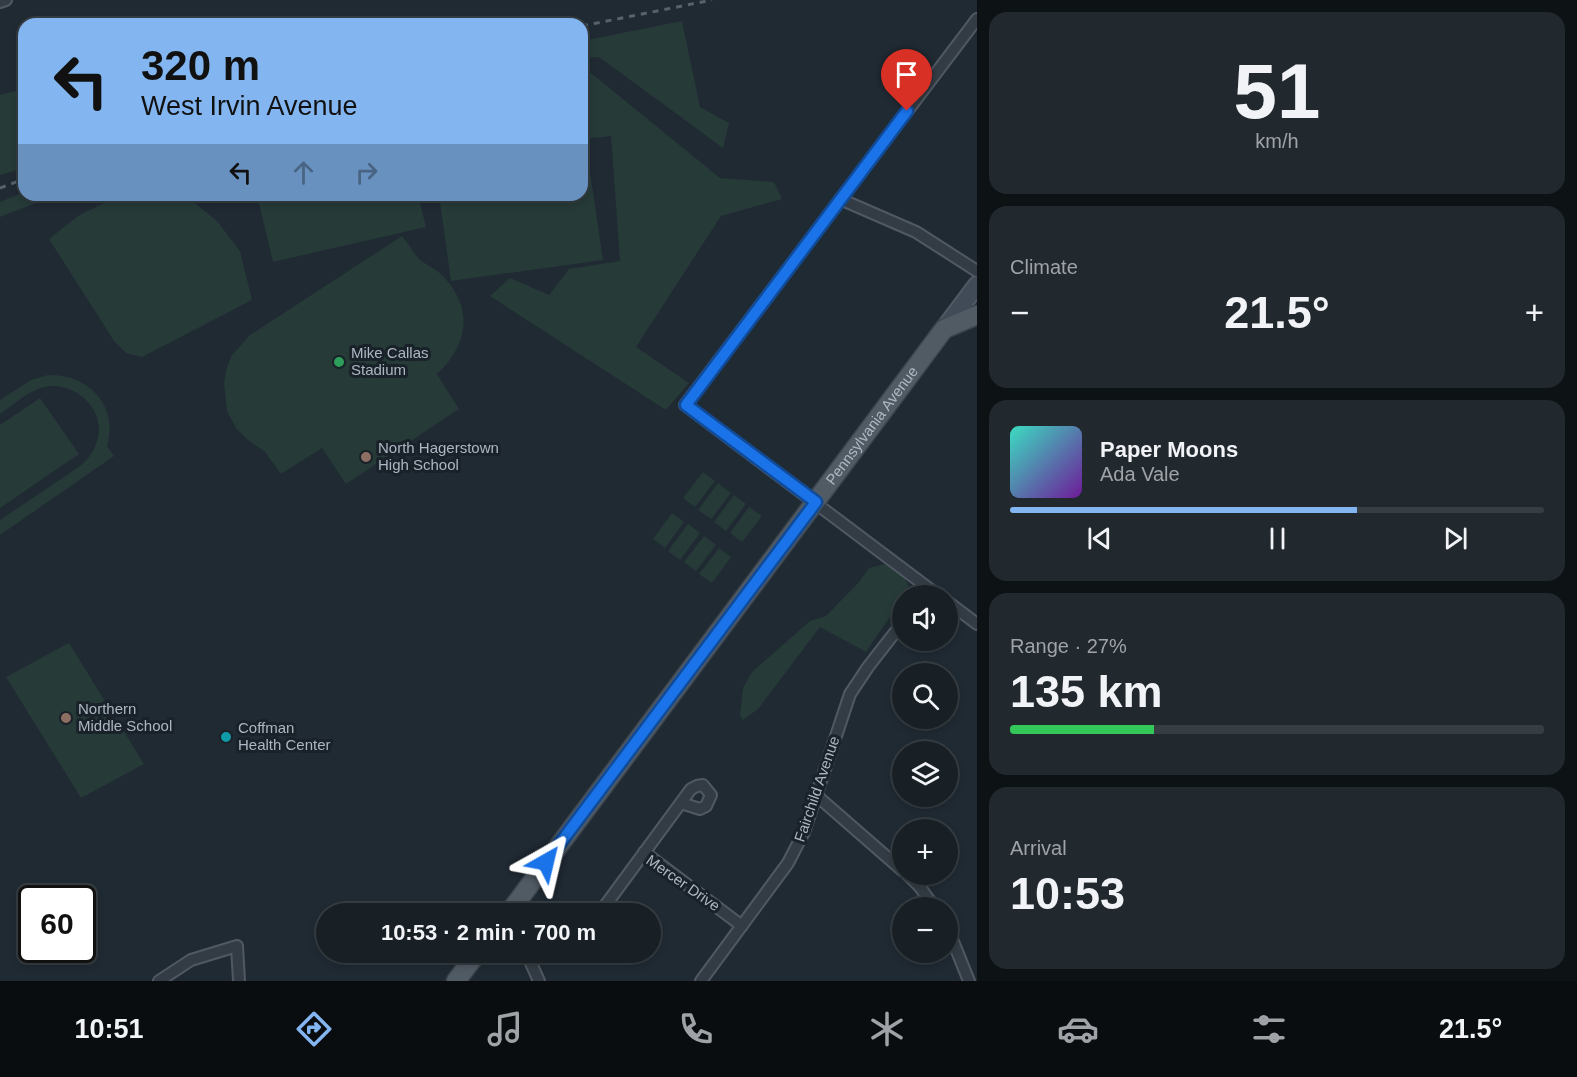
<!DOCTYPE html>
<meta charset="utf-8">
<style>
:root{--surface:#182026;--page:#21282e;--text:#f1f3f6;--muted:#9fa3a7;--line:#363e43;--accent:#83b6f1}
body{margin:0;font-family:Arial,sans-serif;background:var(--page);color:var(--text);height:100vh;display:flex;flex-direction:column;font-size:22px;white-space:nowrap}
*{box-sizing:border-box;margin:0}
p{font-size:20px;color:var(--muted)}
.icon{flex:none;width:33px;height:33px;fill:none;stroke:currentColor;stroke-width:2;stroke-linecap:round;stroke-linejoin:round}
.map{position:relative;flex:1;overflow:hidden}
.side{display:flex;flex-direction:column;gap:12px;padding:12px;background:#0d1215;width:600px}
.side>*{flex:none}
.top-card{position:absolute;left:18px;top:18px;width:570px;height:183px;border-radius:18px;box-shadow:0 3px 9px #0003,0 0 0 2px var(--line);background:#83b6f1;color:#111;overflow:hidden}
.controls{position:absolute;left:892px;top:585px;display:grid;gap:12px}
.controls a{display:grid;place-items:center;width:66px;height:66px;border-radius:50%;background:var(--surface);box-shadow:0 3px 9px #0003,0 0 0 2px var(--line);font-size:30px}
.speed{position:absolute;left:18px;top:885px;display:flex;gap:12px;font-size:30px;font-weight:700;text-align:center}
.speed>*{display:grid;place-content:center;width:78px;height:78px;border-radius:50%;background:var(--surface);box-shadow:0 3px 9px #0003,0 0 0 2px var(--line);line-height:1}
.speed .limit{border:3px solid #111;border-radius:9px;background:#fff;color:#111}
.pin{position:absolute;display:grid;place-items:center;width:51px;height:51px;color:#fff;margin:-62px -26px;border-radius:50% 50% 50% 0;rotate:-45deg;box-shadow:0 0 6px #0007}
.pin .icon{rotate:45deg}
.me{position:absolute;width:66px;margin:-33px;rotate:37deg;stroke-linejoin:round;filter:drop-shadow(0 0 4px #0008)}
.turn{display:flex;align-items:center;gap:21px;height:126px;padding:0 24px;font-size:27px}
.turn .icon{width:78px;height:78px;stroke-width:2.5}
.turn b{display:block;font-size:42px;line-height:51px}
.lanes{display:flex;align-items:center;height:57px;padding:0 24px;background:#0003;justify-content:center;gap:30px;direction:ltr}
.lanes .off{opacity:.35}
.big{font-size:45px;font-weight:600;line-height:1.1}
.side .widget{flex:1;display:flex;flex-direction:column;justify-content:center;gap:9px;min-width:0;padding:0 21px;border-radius:18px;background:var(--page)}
.side .dial{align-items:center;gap:0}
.dial b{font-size:78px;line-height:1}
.song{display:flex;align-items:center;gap:18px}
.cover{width:72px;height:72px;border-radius:9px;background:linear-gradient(135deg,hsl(170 70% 55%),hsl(280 70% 35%))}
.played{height:6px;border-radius:3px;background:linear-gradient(90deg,var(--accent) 65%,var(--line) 65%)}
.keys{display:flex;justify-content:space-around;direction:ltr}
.heat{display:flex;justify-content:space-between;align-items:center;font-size:33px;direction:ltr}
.charge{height:9px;border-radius:4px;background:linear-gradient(90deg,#34c759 27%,var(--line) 0)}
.trip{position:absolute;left:316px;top:903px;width:345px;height:60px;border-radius:30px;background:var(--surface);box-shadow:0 3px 9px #0003,0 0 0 2px var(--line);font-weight:600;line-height:60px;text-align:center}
.tabs{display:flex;height:96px;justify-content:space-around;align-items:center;background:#0a0d0f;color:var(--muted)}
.tabs .icon{width:42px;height:42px}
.tabs .selected{color:var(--accent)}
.tabs b{font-size:27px;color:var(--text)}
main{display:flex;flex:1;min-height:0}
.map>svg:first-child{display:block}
</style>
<main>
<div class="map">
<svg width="977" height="981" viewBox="0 0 977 981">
<rect width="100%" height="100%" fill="#202a33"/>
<path fill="#263a38" d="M 682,21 L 700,107 L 729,123 L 723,148 L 599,57 L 582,58 L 582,41 Z
M 591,73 L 720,178 L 774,182 L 782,199 L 721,216 L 636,347 L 689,383 L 666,410 L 490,296 L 510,278 L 549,295 L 569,269 L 620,261 L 611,136 L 582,139 L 582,74 Z
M 24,89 L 24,168 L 0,175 L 0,95 Z
M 586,144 L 603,260 L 451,281 L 439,195 L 582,195 L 582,145 Z
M 24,192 L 24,195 L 56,195 L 0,217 L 0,202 Z
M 169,195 L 191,200 L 217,221 L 240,251 L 252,300 L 142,357 L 126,353 L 114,341 L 49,239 L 78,216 L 118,196 Z
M 257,195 L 418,195 L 426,227 L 273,262 Z
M 402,236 C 408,243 413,252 419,259 C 426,265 435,268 442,275 C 474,308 469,344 437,374 L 459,409 L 346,484 L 322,448 L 281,474 L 265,452 L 248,440 L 236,428 L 227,411 L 224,382 L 227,367 L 232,355 L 250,335 Z
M 48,375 C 89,374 119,406 107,446 L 114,456 L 0,535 L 0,520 L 80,466 C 87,460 93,453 96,444 C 109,411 75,380 44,387 C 28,391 13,405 0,414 L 0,400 L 31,380 Z
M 40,398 L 79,454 L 0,508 L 0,425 Z
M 703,472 L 715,481 L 695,507 L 683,498 Z
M 718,483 L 731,493 L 711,519 L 698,510 Z
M 734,495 L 746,504 L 726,531 L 714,522 Z
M 749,507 L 762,516 L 742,542 L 730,533 Z
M 672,513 L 684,522 L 665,548 L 653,539 Z
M 688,524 L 700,533 L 680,560 L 668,551 Z
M 704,536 L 716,545 L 696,571 L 684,562 Z
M 719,548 L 731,557 L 712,583 L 699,574 Z
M 885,564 L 901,571 L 909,587 C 898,608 880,630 866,652 L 820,627 L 758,709 L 743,720 L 740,716 L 743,688 L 752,672 L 810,621 L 826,616 L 859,582 L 869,568 Z
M 69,643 L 144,764 L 81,798 L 6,677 Z"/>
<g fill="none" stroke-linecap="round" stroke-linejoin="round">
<g stroke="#505963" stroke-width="14">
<path id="minor" d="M 0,2 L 6,0
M 840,199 L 916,232 L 977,271
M 939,596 L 685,405 L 977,19
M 948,602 L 977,624
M 817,796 L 903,871
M 644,852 L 742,926
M 907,874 L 919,886 L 935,908
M 607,903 L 614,914
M 599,914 L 691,789 L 697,786 L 703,785 L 711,795 L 706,806 L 700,809 L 681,803
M 948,929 L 969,981
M 526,952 L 539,981
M 159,981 L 191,960 L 237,946 L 239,981
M 701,981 L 788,863 L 804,832 L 850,694 L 868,667 L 903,622"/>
</g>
<g stroke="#505963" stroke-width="20">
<path id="secondary" d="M 944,329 L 977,285"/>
</g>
<g stroke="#3c454e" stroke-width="21">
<g id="primary">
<path id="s1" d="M 508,914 L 944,329 L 977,315"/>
<path d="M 456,981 L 478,952"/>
</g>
</g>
<use href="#minor" stroke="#333c44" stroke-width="10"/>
<use href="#secondary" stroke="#414b57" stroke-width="16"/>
<use href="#primary" stroke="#515b64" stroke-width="18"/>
<path stroke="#57626d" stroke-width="3" stroke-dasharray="6 6" stroke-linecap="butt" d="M 582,26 L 712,0
M 0,188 L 24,179"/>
</g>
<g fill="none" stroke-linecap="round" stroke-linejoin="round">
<g stroke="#114b97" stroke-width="15">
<path id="route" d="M 546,862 L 816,502 L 686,405 L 907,111"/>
</g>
<use href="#route" stroke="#1a73e8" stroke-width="10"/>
</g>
<circle fill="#2e9e5b" stroke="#192129" stroke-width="2" cx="339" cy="362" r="6"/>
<g fill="#8d6e63" stroke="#192129" stroke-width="2">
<circle cx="366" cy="457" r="6"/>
<circle cx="66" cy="718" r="6"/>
</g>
<circle fill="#0f9aa8" stroke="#192129" stroke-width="2" cx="226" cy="737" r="6"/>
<g text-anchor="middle" stroke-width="6" stroke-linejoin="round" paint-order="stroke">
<g font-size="15" fill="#adb6c2" stroke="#192129" text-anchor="start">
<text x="351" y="358">Mike Callas<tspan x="351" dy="17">Stadium</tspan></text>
<text x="378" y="453">North Hagerstown<tspan x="378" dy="17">High School</tspan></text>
<text x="78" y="714">Northern<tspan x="78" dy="17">Middle School</tspan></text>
<text x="238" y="733">Coffman<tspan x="238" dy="17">Health Center</tspan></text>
</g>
<g font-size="15" fill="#adb6c2" stroke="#192129">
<text dy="5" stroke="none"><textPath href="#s1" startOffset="609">Pennsylvania Avenue</textPath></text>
<text transform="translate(817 789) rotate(-71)" y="5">Fairchild Avenue</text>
<text transform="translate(683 883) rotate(35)" y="5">Mercer Drive</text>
</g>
</g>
</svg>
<div class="controls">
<a><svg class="icon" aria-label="sound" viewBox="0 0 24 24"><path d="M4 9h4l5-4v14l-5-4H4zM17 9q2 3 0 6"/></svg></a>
<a><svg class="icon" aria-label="search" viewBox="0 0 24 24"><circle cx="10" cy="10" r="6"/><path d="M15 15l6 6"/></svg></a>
<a><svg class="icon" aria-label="layers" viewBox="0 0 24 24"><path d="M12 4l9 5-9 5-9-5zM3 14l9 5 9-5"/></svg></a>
<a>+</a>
<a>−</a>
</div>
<div class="speed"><div class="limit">60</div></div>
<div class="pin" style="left:907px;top:111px;background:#d93025"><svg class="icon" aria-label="arrive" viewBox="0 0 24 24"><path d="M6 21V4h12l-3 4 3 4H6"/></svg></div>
<svg class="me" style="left:546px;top:862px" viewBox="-20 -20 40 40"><path d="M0-17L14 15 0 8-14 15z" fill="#1a73e8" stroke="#fff" stroke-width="4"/></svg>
<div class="trip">10:53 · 2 min · 700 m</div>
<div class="top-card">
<div class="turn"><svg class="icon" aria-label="left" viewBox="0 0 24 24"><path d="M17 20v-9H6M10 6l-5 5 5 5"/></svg><div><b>320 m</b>West Irvin Avenue</div></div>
<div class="lanes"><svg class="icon" aria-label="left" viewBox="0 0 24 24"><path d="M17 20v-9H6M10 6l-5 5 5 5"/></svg><svg class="icon off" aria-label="ahead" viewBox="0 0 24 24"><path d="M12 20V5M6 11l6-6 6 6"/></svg><svg class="icon off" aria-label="right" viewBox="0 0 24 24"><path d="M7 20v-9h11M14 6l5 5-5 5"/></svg></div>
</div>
</div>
<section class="side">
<div class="widget dial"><b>51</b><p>km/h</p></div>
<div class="widget"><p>Climate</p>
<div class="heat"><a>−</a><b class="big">21.5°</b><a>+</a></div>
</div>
<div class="widget">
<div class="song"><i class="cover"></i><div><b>Paper Moons</b><p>Ada Vale</p></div></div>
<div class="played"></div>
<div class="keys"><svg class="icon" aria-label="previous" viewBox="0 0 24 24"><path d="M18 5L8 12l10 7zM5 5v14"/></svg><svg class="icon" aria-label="pause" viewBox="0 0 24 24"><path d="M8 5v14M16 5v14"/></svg><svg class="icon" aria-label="next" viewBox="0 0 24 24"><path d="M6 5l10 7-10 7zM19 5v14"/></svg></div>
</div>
<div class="widget"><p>Range · 27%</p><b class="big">135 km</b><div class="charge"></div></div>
<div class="widget"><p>Arrival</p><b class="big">10:53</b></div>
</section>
</main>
<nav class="tabs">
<b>10:51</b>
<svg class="icon selected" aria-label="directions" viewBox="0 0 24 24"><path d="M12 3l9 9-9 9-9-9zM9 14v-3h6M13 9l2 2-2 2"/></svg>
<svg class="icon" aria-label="music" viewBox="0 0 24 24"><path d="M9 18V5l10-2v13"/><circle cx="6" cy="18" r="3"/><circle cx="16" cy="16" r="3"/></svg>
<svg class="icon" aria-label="phone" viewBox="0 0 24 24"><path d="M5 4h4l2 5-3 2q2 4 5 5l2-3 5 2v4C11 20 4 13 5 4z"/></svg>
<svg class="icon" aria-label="climate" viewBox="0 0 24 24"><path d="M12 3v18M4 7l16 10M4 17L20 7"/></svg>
<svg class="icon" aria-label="car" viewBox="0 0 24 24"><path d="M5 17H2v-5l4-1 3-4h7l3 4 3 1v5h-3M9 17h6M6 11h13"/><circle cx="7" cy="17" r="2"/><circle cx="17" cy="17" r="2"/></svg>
<svg class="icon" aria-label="filters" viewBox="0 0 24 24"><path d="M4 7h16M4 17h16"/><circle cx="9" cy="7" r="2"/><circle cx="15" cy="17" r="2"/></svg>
<b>21.5°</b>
</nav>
